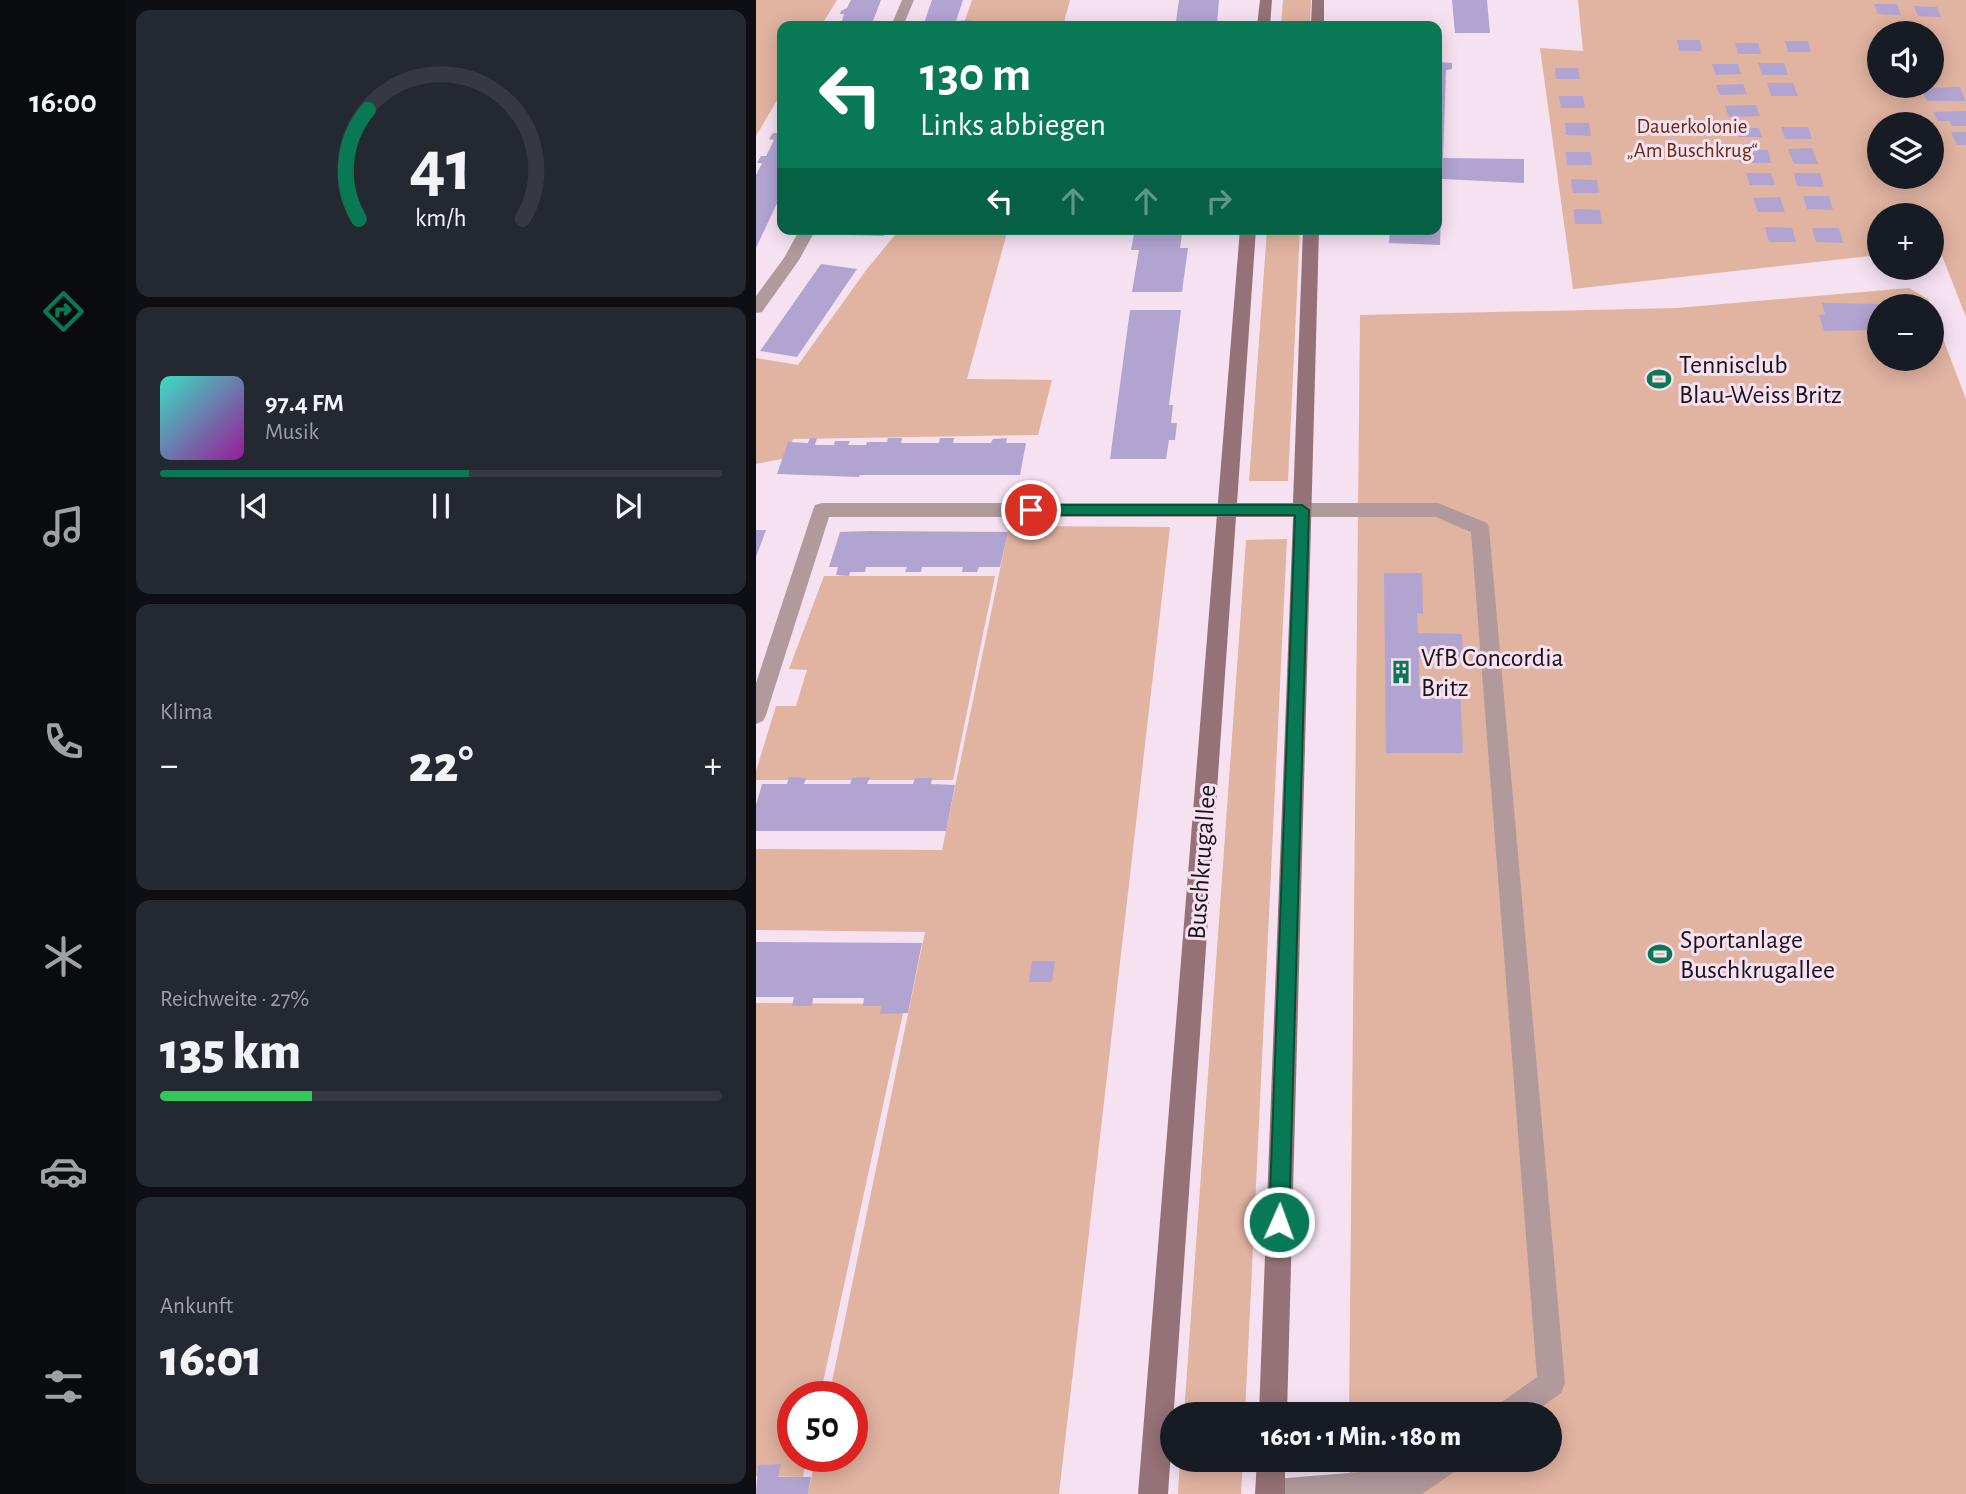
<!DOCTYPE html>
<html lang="de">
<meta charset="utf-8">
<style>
:root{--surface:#171b24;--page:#242831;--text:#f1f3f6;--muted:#9ea1a6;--line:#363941;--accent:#087954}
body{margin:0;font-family:"Alegreya Sans",sans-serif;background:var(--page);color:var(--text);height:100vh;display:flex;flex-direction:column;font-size:26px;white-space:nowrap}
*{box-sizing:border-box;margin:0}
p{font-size:23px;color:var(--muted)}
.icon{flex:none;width:38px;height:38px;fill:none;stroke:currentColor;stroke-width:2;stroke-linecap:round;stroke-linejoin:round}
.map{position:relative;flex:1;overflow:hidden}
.side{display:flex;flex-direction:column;gap:10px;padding:10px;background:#0d0f14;width:630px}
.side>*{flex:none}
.guide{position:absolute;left:21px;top:21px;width:665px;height:214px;border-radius:14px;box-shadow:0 4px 18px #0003;background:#087954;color:#fff;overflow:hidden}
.tools{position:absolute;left:1111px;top:21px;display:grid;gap:14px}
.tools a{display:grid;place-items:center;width:77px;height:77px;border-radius:50%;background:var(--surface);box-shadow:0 4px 18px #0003;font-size:35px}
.speed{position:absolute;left:21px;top:1381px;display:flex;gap:14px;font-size:35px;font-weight:700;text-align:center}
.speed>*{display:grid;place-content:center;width:91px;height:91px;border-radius:50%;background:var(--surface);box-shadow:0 4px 18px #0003;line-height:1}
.speed .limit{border:10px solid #d22;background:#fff;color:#111}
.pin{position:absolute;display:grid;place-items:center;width:60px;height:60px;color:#fff;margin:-30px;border:4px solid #fff;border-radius:50%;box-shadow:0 2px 7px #0007}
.me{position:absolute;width:77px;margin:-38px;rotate:2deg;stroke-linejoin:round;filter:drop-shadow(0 0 5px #0008)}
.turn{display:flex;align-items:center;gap:24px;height:147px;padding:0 28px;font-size:32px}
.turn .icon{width:91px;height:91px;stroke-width:2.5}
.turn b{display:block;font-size:49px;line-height:60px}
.lanes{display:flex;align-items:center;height:66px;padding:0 28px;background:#0003;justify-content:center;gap:35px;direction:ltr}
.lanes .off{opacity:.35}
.big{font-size:52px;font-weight:800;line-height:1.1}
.side .card{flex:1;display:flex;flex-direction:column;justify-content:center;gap:10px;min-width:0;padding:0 24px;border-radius:14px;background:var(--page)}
.side .dial{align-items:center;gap:0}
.dial svg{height:182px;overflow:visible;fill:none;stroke:var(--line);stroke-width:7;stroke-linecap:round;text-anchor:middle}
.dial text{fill:var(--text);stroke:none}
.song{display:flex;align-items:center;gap:21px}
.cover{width:84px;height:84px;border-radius:10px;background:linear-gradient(135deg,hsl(170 70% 55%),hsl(300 70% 35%))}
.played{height:7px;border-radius:4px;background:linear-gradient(90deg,var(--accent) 55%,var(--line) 55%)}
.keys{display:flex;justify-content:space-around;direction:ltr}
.heat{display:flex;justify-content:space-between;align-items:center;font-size:38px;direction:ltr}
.charge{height:10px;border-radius:5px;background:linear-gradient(90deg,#34c759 27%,var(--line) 0)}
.trip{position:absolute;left:404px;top:1402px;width:402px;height:70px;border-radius:35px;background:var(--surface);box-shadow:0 4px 18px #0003;font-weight:800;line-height:70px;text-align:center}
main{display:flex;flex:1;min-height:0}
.tab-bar{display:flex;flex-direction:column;width:126px;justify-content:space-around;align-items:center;background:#090b0e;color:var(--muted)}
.tab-bar .icon{width:49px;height:49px}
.tab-bar .current{color:var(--accent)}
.tab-bar b{font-size:32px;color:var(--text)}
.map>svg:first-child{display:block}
</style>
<main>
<nav class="tab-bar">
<b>16:00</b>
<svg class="icon current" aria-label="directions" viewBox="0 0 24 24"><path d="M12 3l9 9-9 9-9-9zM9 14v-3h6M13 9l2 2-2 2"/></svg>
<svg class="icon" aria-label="music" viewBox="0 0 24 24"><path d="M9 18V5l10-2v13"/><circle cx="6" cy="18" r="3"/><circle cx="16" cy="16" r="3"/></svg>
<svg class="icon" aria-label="phone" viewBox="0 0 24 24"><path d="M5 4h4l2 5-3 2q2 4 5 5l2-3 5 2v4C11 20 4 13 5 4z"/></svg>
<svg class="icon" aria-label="climate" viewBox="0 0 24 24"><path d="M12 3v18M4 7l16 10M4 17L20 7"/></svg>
<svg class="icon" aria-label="car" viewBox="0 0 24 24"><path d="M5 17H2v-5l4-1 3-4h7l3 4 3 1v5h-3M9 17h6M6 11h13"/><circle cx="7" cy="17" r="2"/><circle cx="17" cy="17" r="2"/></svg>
<svg class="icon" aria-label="filters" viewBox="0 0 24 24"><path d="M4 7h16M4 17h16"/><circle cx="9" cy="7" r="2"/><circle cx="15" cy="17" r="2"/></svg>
</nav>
<section class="side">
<div class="card dial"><svg viewBox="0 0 100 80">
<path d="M14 69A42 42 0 1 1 86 69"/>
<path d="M14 69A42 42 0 0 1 18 21" stroke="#087954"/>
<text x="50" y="56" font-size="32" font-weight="700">41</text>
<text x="50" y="72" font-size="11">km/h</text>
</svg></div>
<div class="card">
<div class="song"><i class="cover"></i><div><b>97.4 FM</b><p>Musik</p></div></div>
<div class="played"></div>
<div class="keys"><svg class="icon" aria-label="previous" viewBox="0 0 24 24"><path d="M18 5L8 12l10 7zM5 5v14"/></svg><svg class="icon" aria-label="pause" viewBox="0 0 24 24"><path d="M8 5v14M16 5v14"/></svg><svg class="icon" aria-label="next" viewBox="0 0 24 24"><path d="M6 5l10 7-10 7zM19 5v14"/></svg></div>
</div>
<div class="card"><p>Klima</p>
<div class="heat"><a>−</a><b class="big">22°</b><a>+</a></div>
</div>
<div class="card"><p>Reichweite · 27%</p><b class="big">135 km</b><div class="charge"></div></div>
<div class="card"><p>Ankunft</p><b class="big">16:01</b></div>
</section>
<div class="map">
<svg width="1210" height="1494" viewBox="0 0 1210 1494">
<rect width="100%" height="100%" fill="#f6e1f1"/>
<path fill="#e1b3a1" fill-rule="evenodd" d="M 0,0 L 81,0 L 65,26 L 26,26 L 26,92 L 0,136 Z
M 216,0 L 314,0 L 307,26 L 207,26 Z
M 527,0 L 555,0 L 554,26 L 525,26 Z
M 822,0 L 1210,0 L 1210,317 L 1183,248 L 1176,249 L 1176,215 L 1124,215 L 1123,255 L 817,289 L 784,48 L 827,51 ZM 1124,33 L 1176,33 L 1176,86 L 1124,86 ZM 1124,124 L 1176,124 L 1176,177 L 1124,177 Z
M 144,229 L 252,229 L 211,379 L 296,380 L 282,435 L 37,439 L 31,458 L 0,464 L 0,358 L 42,365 L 111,269 Z
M 511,229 L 544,229 L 532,481 L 493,481 Z
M 1153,288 L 1172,299 L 1175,306 L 1124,306 L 1124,359 L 1176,359 L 1176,310 L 1210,399 L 1210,1494 L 593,1494 L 593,1460 L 794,1460 L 794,1414 L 593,1414 L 604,315 L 921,308 Z
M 253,526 L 414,527 L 303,1494 L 52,1494 L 60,1456 L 96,1456 L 96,1396 L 73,1396 L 169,932 L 0,930 L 0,849 L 186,850 Z
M 531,539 L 489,1414 L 428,1414 L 490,540 Z
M 68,576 L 239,576 L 197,780 L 0,780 L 0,771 L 20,706 L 40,706 L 51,670 L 33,669 Z
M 0,1003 L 149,1004 L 64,1396 L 37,1396 L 37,1456 L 51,1456 L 47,1477 L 0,1476 Z
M 424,1460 L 487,1460 L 485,1494 L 422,1494 Z"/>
<path fill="#b2a4d1" d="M 95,0 L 125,0 L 115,26 L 74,26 L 76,21 L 86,21 L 88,14 L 84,14 L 85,11 L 91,8 Z
M 176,0 L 207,0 L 200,21 L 216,20 L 214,26 L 167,26 Z
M 423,0 L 463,0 L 461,23 L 454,23 L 453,26 L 413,26 L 414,21 L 420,21 Z
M 696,0 L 731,0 L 734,33 L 699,33 Z
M 1118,4 L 1141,4 L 1145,15 L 1122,14 Z
M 1158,6 L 1181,7 L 1185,17 L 1162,16 Z
M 921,40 L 944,40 L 946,51 L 923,51 Z
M 1029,41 L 1052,41 L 1055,52 L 1032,52 Z
M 979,43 L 1002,43 L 1005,54 L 982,54 Z
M 681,62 L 696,63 L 696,69 L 690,70 L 687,158 L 768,159 L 768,183 L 686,179 L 684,245 L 633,243 L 634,229 L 681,229 Z
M 1002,63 L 1028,63 L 1032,75 L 1006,75 Z
M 956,64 L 982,64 L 985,74 L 960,75 Z
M 799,68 L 822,68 L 824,79 L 800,79 Z
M 1011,83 L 1037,83 L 1042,96 L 1015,96 Z
M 987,84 L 991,94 L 964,95 L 960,85 Z
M 1204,87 L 1210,101 L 1171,101 L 1164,88 Z
M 803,96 L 827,96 L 829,108 L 805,108 Z
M 1000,105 L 1004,116 L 973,117 L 969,106 Z
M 1210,111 L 1210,126 L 1196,126 L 1193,121 L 1182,121 L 1177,112 Z
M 809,123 L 833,123 L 835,136 L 810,135 Z
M 26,124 L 26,193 L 0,248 L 0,175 L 6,163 L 1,163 L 5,156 L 10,156 L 18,140 L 13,139 L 17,133 L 22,133 Z
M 1025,127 L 1052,127 L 1056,139 L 1029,139 Z
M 980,128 L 1003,128 L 1006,137 L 983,137 Z
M 1195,132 L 1210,132 L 1210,145 L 1201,145 Z
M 1056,148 L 1062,164 L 1038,164 L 1032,149 Z
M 981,149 L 1012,150 L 1015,163 L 984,163 Z
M 810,152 L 835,152 L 836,165 L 811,165 Z
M 990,173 L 1015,173 L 1019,185 L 994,185 Z
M 1038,173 L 1064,173 L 1068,187 L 1041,186 Z
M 815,179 L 841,180 L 843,193 L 817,193 Z
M 1047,196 L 1073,196 L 1077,210 L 1051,209 Z
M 1024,197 L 1029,212 L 1002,212 L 997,198 Z
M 818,209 L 844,210 L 846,224 L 819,224 Z
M 1009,227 L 1036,228 L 1040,242 L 1013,242 Z
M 1056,228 L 1083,228 L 1087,243 L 1060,242 Z
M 94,229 L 130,229 L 128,236 L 92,235 Z
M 379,229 L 427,229 L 424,248 L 432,248 L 426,292 L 376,292 L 383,250 L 375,250 Z
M 65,264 L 101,269 L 41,357 L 4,351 Z
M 1066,303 L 1124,304 L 1124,330 L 1068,331 L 1063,315 L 1069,314 Z
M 374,310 L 425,310 L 413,405 L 417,405 L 415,423 L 421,423 L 419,440 L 413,440 L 410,459 L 354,459 Z
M 54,438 L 61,438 L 59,445 L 78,445 L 79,441 L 94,441 L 92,445 L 110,445 L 111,442 L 131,442 L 132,438 L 146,438 L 145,443 L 183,443 L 184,438 L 198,438 L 197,443 L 235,443 L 237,439 L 251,438 L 250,443 L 270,443 L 264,475 L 104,475 L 103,477 L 21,474 L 32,442 L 52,443 Z
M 0,530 L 10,530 L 0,557 Z
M 84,532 L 113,531 L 252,532 L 244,567 L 223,567 L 221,572 L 206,572 L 207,567 L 166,567 L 165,572 L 149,572 L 151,567 L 110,567 L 109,572 L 94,572 L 93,576 L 80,575 L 82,567 L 73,567 Z
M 628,573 L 666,573 L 667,614 L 661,613 L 662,633 L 706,634 L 707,657 L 663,657 L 663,687 L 704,687 L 707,753 L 630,753 Z
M 33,777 L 50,778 L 48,784 L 94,784 L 96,778 L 114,777 L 111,784 L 157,784 L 159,778 L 176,778 L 175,784 L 199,785 L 190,831 L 0,831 L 0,805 L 6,784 L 31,784 Z
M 0,942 L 166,943 L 152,1013 L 124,1014 L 125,1006 L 107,1006 L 108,998 L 57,998 L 56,1006 L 36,1006 L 38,997 L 0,997 Z
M 276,961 L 299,961 L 296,982 L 273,982 Z
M 25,1464 L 22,1477 L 55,1477 L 52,1494 L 0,1494 L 2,1465 Z"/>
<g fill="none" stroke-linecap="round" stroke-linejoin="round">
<path fill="#b1999c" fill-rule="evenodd" d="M 546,503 L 682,503 L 731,523 L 733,528 L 809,1383 L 805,1393 L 776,1414 L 739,1414 L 743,1404 L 781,1377 L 715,532 L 680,517 L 546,517 L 539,515 L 537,510 L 539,505 Z
M 667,1460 L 705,1460 L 701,1470 L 666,1494 L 503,1494 L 508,1484 L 518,1479 L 655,1468 Z"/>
<path fill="#b1999c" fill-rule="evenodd" d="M 146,0 L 158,0 L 147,26 L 135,26 Z
M 44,229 L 60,229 L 43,260 L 6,312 L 0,313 L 0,296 L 28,258 Z
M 66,503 L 471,503 L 478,505 L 480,510 L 478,515 L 471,517 L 73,517 L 10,715 L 7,721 L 0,724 L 0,683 L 57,510 L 59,505 Z"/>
<path fill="#957278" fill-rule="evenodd" d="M 504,0 L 516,0 L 514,26 L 501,26 Z
M 556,0 L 568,0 L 568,26 L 555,26 Z
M 484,229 L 500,229 L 481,503 L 537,503 L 547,229 L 563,229 L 531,1414 L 503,1414 L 537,517 L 480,517 L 412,1494 L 382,1494 Z
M 501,1460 L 529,1460 L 529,1494 L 499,1494 Z"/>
</g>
<path fill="#087954" stroke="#054f37" stroke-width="2" d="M 275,505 L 546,505 L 553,510 L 533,1222 L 530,1229 L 523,1232 L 516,1229 L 513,1222 L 539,515 L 275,515 L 268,510 Z"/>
<defs>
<g id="stadium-bare" transform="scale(1.89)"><path d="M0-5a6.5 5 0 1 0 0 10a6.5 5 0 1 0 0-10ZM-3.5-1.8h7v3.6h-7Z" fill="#087954" stroke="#f6e1f1" stroke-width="2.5" paint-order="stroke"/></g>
<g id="building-bare" transform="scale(1.89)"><path d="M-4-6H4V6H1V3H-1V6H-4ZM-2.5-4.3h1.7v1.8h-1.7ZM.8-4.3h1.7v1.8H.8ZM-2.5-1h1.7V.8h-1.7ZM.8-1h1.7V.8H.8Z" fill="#087954" stroke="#f6e1f1" stroke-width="2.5" paint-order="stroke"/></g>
</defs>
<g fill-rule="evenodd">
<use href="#stadium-bare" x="903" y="379"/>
<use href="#building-bare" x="645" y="672"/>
<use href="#stadium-bare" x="904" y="954"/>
</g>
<g text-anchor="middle" stroke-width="6" stroke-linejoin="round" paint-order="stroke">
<g font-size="21" fill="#682b10" stroke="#f6e1f1">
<text x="936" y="133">Dauerkolonie<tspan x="936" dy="24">„Am Buschkrug“</tspan></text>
</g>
<g font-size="26" fill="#1a1218" stroke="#f6e1f1" text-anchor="start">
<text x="923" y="373">Tennisclub<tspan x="923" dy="30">Blau-Weiss Britz</tspan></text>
<text x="665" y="666">VfB Concordia<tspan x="665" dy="30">Britz</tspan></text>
<text x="924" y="948">Sportanlage<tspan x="924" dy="30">Buschkrugallee</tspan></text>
</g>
<g font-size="26" fill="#1a1218" stroke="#f6e1f1">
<text transform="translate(445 862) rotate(-86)" y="9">Buschkrugallee</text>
</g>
</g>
</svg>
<div class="tools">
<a><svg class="icon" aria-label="sound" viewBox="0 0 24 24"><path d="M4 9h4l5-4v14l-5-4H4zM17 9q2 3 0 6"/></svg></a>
<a><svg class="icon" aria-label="layers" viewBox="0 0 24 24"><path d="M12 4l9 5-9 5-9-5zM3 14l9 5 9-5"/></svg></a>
<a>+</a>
<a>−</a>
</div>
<div class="speed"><div class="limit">50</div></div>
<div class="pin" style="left:275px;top:510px;background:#d93025"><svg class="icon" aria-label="arrive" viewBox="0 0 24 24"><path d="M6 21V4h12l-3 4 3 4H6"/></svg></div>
<svg class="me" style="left:523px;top:1222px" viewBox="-20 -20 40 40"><circle r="17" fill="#087954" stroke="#fff" stroke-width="3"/><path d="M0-11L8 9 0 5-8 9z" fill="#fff"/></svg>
<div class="trip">16:01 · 1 Min. · 180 m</div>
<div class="guide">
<div class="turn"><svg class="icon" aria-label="left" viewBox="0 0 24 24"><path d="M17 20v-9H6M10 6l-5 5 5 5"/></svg><div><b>130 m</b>Links abbiegen</div></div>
<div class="lanes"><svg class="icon" aria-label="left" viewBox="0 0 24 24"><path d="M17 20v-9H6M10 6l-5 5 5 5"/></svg><svg class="icon off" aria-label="ahead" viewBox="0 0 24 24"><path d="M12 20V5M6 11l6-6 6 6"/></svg><svg class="icon off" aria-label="ahead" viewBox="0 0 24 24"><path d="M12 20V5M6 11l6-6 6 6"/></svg><svg class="icon off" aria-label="right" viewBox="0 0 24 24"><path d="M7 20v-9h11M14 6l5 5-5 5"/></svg></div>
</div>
</div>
</main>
